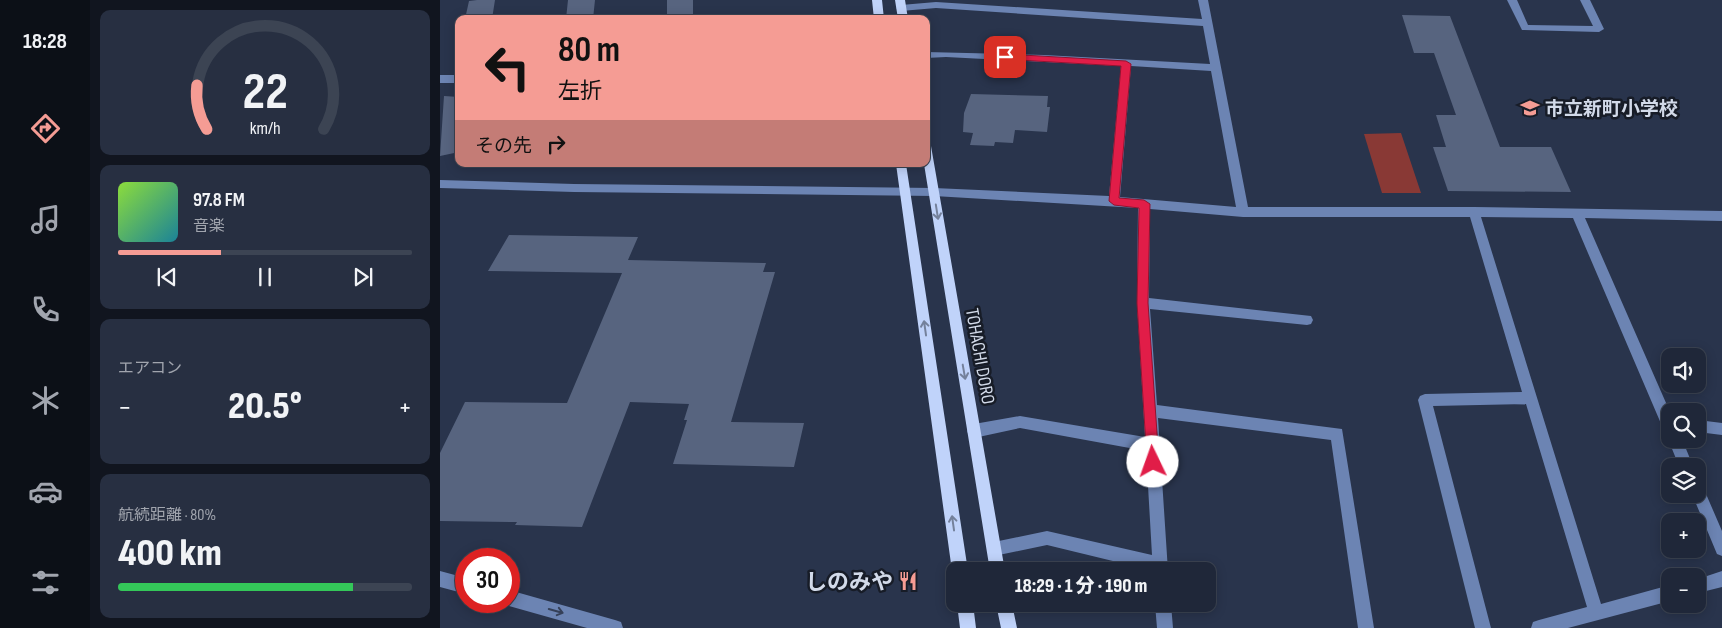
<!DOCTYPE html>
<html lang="ja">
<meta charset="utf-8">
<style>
:root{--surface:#1f2739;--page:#272f41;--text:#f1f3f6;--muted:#a1a5ae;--line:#3c4453;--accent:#f59c94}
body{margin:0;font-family:"Sofia Sans Condensed","Noto Sans JP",sans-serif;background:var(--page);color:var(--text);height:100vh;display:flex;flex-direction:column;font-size:19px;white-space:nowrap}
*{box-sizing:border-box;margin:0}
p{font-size:16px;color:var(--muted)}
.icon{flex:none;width:28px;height:28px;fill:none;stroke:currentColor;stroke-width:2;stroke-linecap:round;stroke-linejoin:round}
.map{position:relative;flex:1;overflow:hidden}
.sheet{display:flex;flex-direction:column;gap:10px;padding:10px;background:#11151f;width:350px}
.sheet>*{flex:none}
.hud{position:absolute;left:15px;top:15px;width:475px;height:152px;border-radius:10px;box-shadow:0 2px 12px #0003,0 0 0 1px var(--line);background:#f59c94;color:#111;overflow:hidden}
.tools{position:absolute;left:1221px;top:348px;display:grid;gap:10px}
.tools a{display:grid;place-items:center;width:45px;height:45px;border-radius:10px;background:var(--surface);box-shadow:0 2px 12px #0003,0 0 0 1px var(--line);font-size:25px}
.speed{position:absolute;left:15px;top:548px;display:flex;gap:10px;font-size:25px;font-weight:700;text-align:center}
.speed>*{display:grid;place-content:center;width:65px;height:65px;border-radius:50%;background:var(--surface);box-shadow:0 2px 12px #0003,0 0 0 1px var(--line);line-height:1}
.speed .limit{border:8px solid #d22;background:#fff;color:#111}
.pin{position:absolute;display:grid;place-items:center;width:42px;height:42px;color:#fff;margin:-21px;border-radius:10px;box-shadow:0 2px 8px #0006}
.me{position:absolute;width:55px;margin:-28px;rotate:357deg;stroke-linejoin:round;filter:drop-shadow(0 0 4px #0008)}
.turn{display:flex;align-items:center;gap:18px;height:105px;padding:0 20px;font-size:22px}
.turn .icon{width:65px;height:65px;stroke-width:2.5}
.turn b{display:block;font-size:35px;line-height:42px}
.then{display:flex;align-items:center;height:48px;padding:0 20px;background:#0003;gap:10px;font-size:19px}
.big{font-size:38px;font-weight:800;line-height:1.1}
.sheet .card{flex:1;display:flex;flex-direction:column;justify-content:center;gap:8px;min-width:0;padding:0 18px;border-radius:10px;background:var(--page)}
.sheet .dial{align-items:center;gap:0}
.dial svg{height:130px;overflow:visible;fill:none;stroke:var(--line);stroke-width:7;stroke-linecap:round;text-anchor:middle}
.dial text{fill:var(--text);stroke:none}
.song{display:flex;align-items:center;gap:15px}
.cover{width:60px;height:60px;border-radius:8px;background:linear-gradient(135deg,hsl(90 70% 55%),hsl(190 70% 35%))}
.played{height:5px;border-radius:2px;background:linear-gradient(90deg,var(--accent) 35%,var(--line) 35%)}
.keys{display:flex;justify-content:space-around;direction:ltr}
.heat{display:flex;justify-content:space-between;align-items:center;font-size:28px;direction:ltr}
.charge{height:8px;border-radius:4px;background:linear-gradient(90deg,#34c759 80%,var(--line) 0)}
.trip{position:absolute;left:506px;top:562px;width:270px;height:50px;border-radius:10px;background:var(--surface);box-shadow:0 2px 12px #0003,0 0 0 1px var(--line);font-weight:800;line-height:50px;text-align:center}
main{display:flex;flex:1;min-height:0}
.menu{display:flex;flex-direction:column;width:90px;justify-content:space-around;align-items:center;background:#0c1017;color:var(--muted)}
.menu .icon{width:35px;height:35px}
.menu .on{color:var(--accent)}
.menu b{font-size:22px;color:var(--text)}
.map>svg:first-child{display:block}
</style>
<main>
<nav class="menu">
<b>18:28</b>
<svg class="icon on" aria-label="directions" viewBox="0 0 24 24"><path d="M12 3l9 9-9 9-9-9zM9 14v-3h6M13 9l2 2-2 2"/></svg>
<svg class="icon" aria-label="music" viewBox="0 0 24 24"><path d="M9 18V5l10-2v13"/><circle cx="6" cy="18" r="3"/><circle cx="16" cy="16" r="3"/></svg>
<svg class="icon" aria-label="phone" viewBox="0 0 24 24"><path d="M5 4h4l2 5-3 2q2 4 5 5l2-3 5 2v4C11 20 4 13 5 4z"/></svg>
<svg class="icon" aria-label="climate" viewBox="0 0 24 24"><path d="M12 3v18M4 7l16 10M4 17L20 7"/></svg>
<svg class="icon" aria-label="car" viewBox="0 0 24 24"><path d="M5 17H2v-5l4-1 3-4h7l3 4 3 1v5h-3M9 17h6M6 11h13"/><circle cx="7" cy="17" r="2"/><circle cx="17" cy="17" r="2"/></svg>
<svg class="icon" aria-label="filters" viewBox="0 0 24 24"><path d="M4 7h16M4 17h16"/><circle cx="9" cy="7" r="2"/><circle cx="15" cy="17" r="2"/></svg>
</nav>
<section class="sheet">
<div class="card dial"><svg viewBox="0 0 100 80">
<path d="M14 69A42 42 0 1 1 86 69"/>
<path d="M14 69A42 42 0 0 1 8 42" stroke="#f59c94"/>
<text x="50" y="56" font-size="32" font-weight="700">22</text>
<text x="50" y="72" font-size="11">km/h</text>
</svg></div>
<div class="card">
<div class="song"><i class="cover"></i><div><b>97.8 FM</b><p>音楽</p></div></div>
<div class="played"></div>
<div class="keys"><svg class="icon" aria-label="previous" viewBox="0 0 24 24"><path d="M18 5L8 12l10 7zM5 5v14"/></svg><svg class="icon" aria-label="pause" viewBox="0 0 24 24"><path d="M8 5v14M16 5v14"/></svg><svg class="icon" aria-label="next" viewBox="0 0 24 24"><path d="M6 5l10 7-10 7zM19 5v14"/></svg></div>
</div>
<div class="card"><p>エアコン</p>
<div class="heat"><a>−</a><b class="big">20.5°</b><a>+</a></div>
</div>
<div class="card"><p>航続距離 · 80%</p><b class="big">400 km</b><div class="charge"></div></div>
</section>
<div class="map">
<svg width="1282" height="628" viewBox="0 0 1282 628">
<rect width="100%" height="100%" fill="#29344c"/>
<path fill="#893935" d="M 961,133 L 981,193 L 942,193 L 924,134 Z"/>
<path fill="#57647f" d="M 37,0 L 55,0 L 52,19 L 25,19 L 29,1 Z
M 128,0 L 155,0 L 153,19 L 126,19 Z
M 227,0 L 253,0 L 253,19 L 227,19 Z
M 962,15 L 1010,16 L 1060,147 L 1111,147 L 1131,192 L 1008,191 L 993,147 L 1006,147 L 996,115 L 1016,115 L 994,53 L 974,53 Z
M 531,94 L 608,96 L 607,107 L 610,107 L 607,132 L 575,130 L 573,143 L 555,142 L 554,146 L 530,145 L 533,133 L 523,132 L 524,113 Z
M 4,96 L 19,97 L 19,152 L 0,156 Z
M 69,235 L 198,237 L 188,260 L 326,263 L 323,272 L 335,272 L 291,422 L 364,423 L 354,467 L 233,464 L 247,420 L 244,420 L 249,404 L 190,402 L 142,527 L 75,525 L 77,522 L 0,521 L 0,453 L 25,402 L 127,403 L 182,273 L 48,271 Z"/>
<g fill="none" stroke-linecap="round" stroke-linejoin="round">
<path fill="#6c84b3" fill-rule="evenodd" d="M 758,0 L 768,0 L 808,207 L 1034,207 L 1282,211 L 1282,221 L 1145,218 L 1230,412 L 1230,434 L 1225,433 L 1133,218 L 1041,217 L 1161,604 L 1230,585 L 1230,601 L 1128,628 L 1091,628 L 1093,622 L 1099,620 L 1147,607 L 1086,404 L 993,406 L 1051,628 L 1035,628 L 978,400 L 980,396 L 985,394 L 1082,392 L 1030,217 L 803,217 L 710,209 L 709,298 L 871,316 L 873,320 L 871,324 L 867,325 L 710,309 L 717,405 L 902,429 L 934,628 L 918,628 L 891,440 L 718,418 L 728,571 L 714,571 L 607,545 L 554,556 L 549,554 L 547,549 L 549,544 L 554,542 L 607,531 L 712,555 L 706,451 L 580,428 L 534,438 L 529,436 L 527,431 L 529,426 L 534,424 L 580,416 L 705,437 L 697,303 L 698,208 L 494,196 L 134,192 L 0,188 L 0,180 L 134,184 L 494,188 L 669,196 L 681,66 L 506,57 L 486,58 L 486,52 L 604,55 L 770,64 L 763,26 L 496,8 L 461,11 L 456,8 L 461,5 L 496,2 L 762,19 ZM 691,66 L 771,71 L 796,207 L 680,197 Z
M 1067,0 L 1077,0 L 1088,25 L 1153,26 L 1140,0 L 1150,0 L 1164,29 L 1159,32 L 1082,30 Z
M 0,75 L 19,75 L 19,83 L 0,83 Z
M 1258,420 L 1282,423 L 1282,435 L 1258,432 Z
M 1230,435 L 1230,439 L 1242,439 L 1253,466 L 1239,466 L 1228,439 Z
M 1258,485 L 1263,487 L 1282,531 L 1282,556 L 1277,554 L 1252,494 L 1258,494 Z
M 0,571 L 26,578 L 26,594 L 0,587 Z
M 1282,571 L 1282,587 L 1258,593 L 1258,579 Z
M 69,590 L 175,620 L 181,622 L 183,628 L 147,628 L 69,606 L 63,601 L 69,601 Z
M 715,604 L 731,604 L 733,628 L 717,628 Z"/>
<path fill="#c0d3fa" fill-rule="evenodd" d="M 432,0 L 442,0 L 444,19 L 434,19 Z
M 455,0 L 465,0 L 468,19 L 458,19 Z
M 486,142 L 491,146 L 565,571 L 550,571 L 484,164 L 486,164 Z
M 456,164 L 466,164 L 528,571 L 515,571 L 515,576 L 512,571 Z
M 517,604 L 533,604 L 536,628 L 520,628 Z
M 556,604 L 572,604 L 577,628 L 561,628 Z"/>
</g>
<defs><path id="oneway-shaft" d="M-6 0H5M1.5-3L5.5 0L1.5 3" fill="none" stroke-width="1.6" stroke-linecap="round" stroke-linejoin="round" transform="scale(1.25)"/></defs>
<g stroke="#74819b">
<use href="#oneway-shaft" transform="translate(497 212) rotate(81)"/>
<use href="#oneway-shaft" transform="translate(485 328) rotate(-98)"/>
<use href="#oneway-shaft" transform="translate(524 372) rotate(80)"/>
<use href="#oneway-shaft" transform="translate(513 523) rotate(-98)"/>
</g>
<use stroke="#354058" href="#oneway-shaft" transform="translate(116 611) rotate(16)"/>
<path fill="#e11d48" stroke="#92132f" d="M 565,54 L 686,61 L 691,64 L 679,198 L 704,200 L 710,204 L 708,303 L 719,462 L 718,467 L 713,468 L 708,467 L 707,462 L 697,303 L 699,208 L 674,205 L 669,201 L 681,66 L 561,59 L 561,55 Z"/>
<defs>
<g id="school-bare" transform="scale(1.5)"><path d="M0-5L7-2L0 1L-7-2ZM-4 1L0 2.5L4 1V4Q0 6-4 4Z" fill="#f59c94" stroke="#171c27" stroke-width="2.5" paint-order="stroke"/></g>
<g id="restaurant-bare" transform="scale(1.5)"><path d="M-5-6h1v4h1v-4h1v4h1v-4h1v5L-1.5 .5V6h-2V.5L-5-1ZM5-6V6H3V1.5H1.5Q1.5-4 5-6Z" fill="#f59c94" stroke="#171c27" stroke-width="2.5" paint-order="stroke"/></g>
</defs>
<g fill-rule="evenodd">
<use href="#school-bare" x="1090" y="108"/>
<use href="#restaurant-bare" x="468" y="581"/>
</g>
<g text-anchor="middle" stroke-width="5" stroke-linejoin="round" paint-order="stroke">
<g font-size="19" font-weight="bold" fill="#d2dae9" stroke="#171c27" text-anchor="start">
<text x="1105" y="115">市立新町小学校</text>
</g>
<g font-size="19" fill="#d2dae9" stroke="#171c27">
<text transform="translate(541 356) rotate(80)" y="7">TOHACHI DORO</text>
</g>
<g font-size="22" font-weight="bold" fill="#d2dae9" stroke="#171c27" text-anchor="end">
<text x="453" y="589">しのみや</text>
</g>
</g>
</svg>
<div class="tools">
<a><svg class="icon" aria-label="sound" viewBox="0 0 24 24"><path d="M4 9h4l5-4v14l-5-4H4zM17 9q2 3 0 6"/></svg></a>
<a><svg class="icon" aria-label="search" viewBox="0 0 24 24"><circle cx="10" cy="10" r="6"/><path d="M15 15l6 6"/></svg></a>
<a><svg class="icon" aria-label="layers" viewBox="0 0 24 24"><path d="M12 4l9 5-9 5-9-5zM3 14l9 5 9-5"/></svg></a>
<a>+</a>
<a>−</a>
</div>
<div class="speed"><div class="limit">30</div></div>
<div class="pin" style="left:565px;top:57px;background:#d93025"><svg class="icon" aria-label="arrive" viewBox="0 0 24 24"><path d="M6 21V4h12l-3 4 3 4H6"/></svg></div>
<svg class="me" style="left:713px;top:462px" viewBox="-20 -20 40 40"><circle r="19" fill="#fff"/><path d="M0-13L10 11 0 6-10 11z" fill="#e11d48"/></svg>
<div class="trip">18:29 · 1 分 · 190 m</div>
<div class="hud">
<div class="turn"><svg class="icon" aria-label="left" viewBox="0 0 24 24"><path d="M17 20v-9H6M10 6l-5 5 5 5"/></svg><div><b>80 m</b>左折</div></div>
<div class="then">その先<svg class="icon" aria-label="right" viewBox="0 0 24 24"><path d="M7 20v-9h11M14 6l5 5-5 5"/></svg></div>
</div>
</div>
</main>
